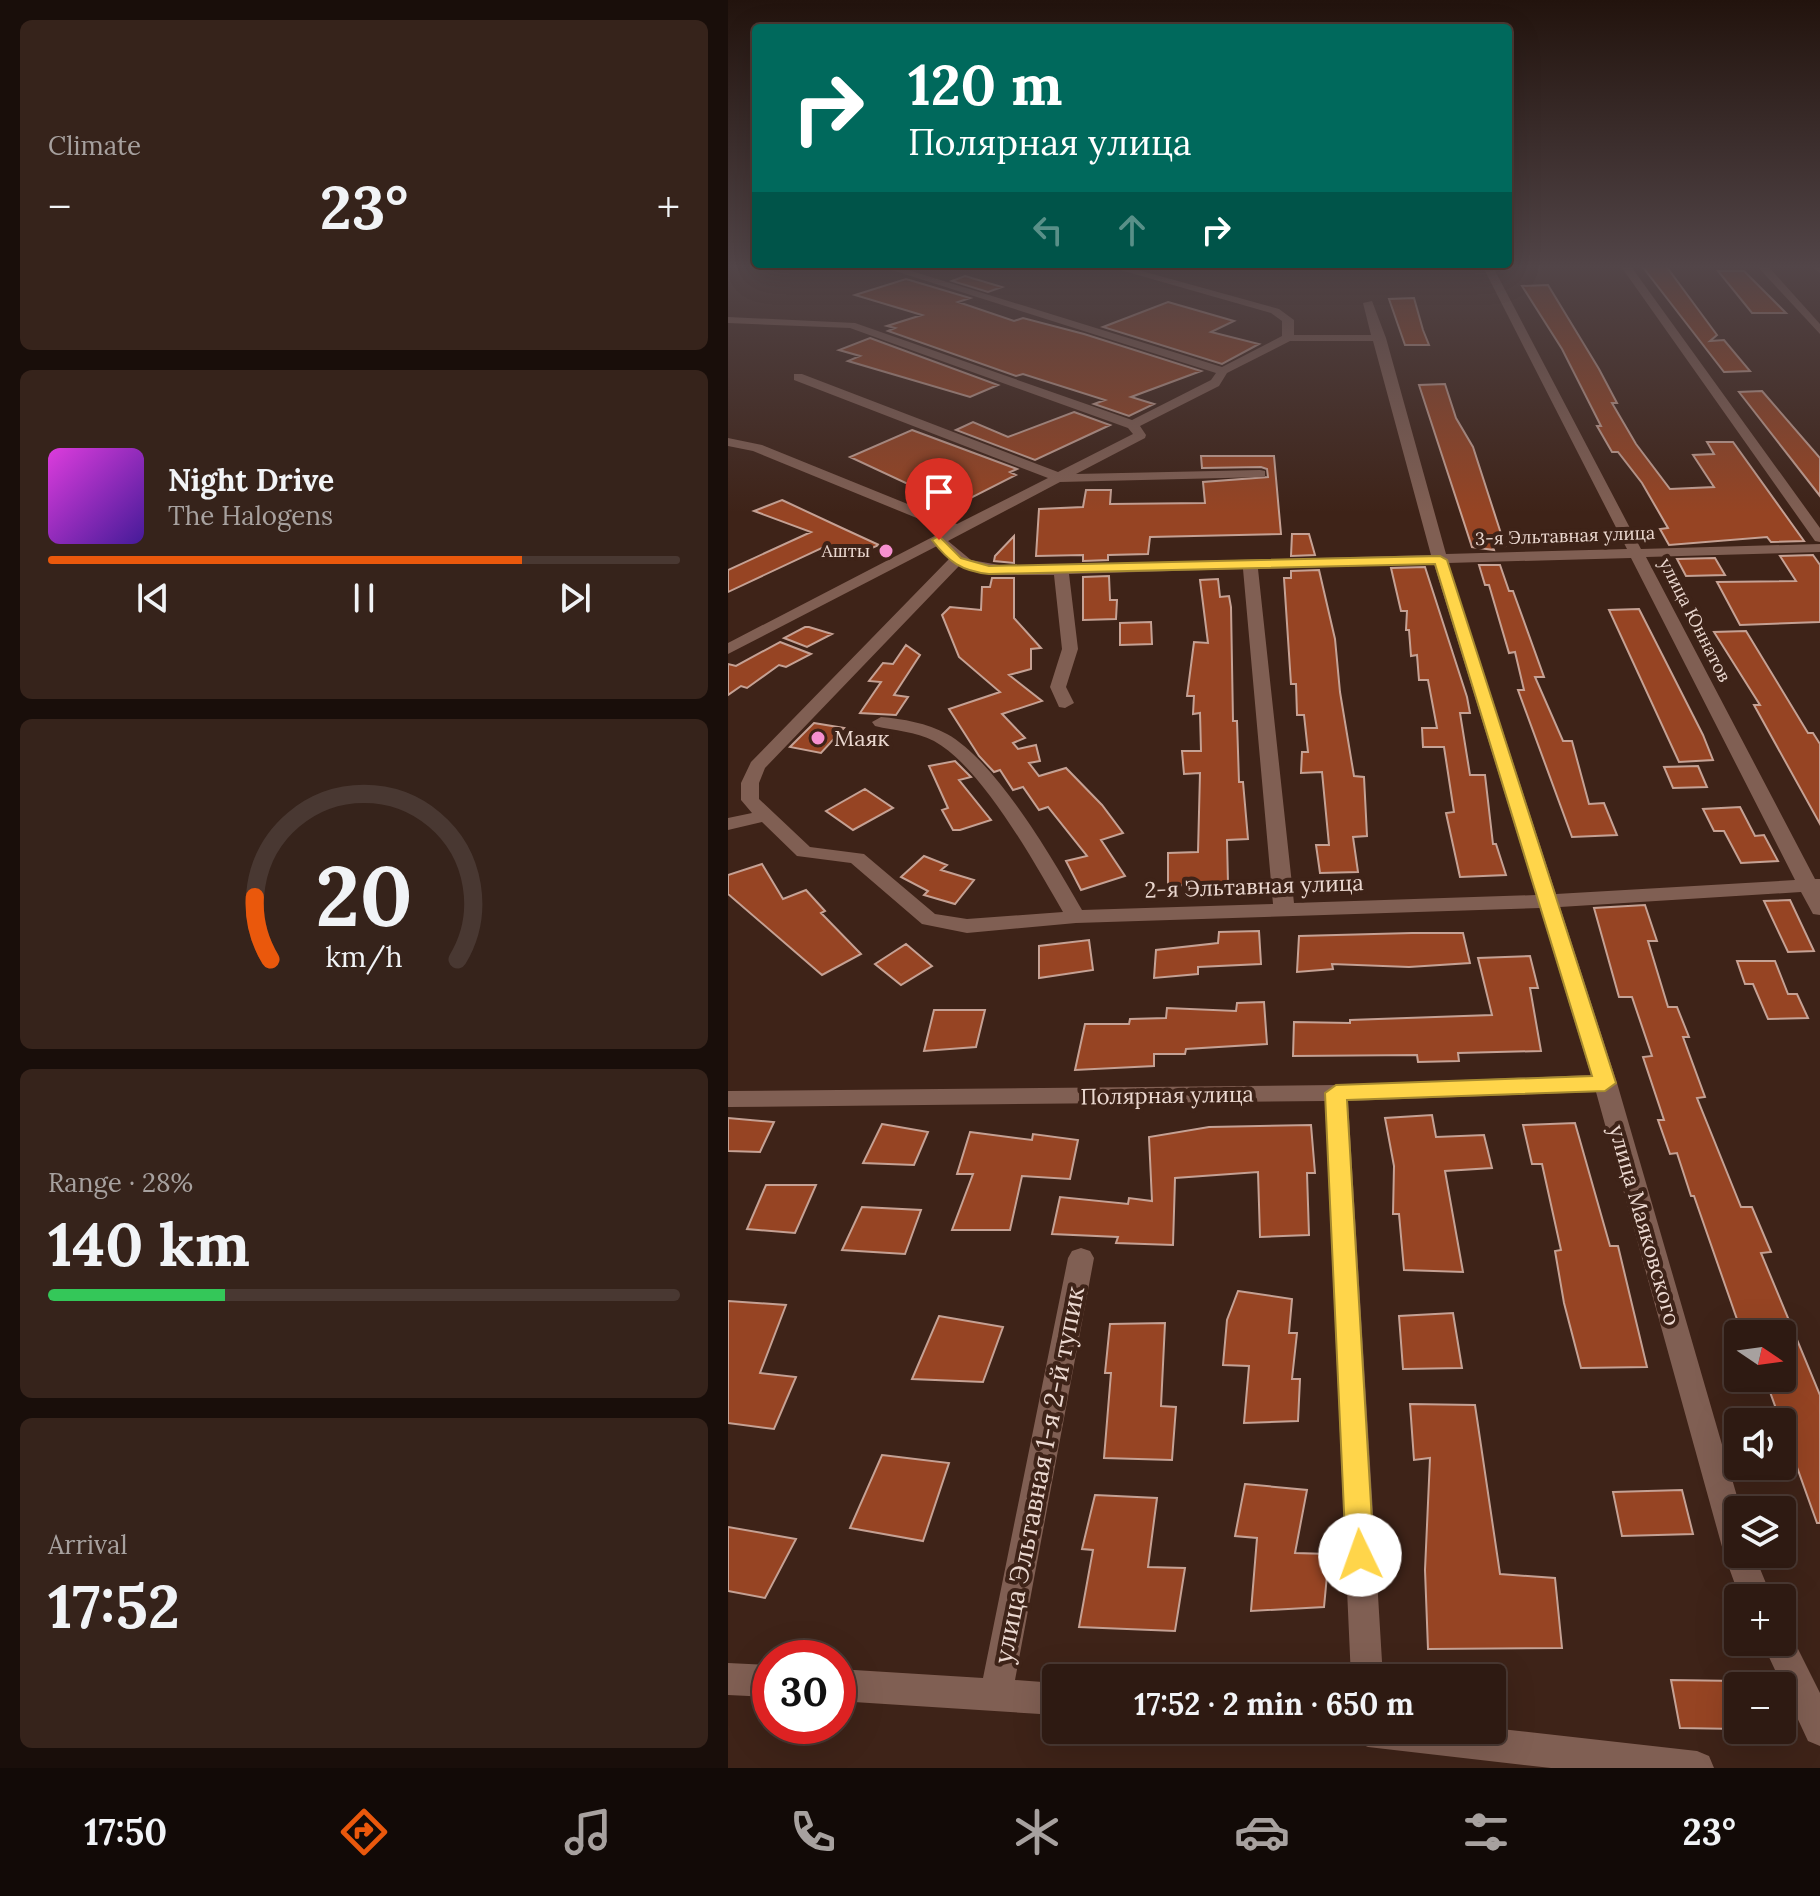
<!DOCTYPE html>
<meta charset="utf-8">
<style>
:root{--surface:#2e1a12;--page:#36231b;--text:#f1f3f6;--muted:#a7a19f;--line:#493832;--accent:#ea580c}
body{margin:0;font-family:Lora,serif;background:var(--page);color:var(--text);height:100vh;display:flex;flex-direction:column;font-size:30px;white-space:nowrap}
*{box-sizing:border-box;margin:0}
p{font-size:26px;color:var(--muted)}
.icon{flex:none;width:44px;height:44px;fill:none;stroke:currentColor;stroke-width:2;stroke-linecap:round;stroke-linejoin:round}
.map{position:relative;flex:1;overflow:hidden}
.side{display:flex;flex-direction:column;gap:20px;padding:20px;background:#190e0a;width:728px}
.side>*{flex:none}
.top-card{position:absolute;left:24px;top:24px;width:760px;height:244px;border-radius:8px;box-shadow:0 8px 32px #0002,0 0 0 2px var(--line);background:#00695c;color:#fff;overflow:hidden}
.needle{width:52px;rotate:103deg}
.tools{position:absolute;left:996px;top:1320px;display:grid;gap:16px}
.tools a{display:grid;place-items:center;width:72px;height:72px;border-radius:8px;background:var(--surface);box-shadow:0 8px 32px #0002,0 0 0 2px var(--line);font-size:40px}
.speed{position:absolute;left:24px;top:1640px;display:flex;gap:16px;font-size:40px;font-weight:700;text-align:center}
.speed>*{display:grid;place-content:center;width:104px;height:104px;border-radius:50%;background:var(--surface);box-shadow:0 8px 32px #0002,0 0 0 2px var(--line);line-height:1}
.speed .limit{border:12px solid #d22;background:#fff;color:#111}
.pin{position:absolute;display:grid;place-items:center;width:68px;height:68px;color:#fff;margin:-82px -34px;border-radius:50% 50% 50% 0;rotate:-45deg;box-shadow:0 0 8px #0007}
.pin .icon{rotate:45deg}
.me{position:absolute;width:88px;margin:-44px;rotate:357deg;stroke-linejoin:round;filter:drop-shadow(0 0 6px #0008)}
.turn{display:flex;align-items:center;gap:28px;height:168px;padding:0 24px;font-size:36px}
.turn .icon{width:104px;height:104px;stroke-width:2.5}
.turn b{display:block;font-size:56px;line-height:68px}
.lanes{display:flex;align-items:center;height:76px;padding:0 24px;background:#0003;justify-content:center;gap:40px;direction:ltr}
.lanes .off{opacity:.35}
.big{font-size:60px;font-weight:800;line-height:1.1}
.side .card{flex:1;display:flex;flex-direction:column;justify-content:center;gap:12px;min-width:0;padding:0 28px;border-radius:12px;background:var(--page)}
.side .dial{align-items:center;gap:0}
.dial svg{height:208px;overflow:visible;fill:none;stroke:var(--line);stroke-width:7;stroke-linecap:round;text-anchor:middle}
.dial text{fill:var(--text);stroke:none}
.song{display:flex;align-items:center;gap:24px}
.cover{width:96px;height:96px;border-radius:12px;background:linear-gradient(135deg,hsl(300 70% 55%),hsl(260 70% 35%))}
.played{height:8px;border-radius:4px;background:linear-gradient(90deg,var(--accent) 75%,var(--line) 75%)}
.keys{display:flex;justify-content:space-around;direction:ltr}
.heat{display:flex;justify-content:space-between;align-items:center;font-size:44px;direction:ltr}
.charge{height:12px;border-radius:6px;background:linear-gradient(90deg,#34c759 28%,var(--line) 0)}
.trip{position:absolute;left:314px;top:1664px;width:464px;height:80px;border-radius:8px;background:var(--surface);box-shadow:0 8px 32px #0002,0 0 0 2px var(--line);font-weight:800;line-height:80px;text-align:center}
.dock{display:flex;height:128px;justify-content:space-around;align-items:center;background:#120a07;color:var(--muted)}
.dock .icon{width:56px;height:56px}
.dock .current{color:var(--accent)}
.dock b{font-size:36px;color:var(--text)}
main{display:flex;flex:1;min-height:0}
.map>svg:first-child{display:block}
</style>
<main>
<section class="side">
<div class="card"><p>Climate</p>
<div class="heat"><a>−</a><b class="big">23°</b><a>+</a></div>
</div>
<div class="card">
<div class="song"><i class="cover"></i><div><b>Night Drive</b><p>The Halogens</p></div></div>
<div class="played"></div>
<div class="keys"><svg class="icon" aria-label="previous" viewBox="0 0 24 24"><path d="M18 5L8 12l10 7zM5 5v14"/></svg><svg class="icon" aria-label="pause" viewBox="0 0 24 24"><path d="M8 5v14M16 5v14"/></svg><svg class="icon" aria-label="next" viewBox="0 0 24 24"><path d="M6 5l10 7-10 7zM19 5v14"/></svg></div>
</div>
<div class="card dial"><svg viewBox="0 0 100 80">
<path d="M14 69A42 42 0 1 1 86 69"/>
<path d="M14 69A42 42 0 0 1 8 45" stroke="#ea580c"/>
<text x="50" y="56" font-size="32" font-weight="700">20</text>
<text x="50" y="72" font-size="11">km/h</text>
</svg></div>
<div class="card"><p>Range · 28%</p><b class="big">140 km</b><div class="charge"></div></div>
<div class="card"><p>Arrival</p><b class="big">17:52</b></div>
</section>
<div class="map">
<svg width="1092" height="1768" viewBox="0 0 1092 1768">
<rect width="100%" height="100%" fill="#3e2318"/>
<path fill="#964423" stroke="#c5a194" stroke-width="2" d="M 914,266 L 938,266 L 989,335 L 982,341 L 996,340 L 1022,371 L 996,372 Z
M 990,271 L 1016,271 L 1058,313 L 1024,313 Z
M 237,276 L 274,287 L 260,292 L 224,281 Z
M 178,279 L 242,298 L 230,302 L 286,321 L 295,318 L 356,334 L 473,371 L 403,397 L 426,404 L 401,416 L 366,404 L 377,400 L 295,374 L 288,376 L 160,331 L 167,328 L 159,326 L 194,315 L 127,295 Z
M 820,285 L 871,369 L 889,403 L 884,403 L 908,444 L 942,489 L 986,487 L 965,455 L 986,454 L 979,442 L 1005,442 L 1076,541 L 1043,542 L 1039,537 L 941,545 L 932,529 L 940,528 L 914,483 L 890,452 L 884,452 L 869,426 L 873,426 L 834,349 L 794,286 Z
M 686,298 L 695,330 L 701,345 L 677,345 L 661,299 Z
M 440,302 L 506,321 L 483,332 L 531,344 L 494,364 L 375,327 Z
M 142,338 L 270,385 L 242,397 L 120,361 L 132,356 L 111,350 Z
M 717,384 L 728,418 L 745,447 L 777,546 L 765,547 L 766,550 L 744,547 L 691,385 Z
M 1034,391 L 1092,458 L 1092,496 L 1011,392 Z
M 346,412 L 382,425 L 307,460 L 228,430 L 245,422 L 280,437 Z
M 184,430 L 289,469 L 282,472 L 288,475 L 227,506 L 122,457 Z
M 473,456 L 546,456 L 553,534 L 422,537 L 420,554 L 380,555 L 380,560 L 355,561 L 355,555 L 308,556 L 311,509 L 355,507 L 358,490 L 383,490 L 382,504 L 477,503 L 475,482 L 540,477 L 539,469 L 533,467 L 474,468 Z
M 54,500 L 114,528 L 151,545 L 125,556 L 100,545 L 0,592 L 0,570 L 83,532 L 26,511 Z
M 564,534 L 581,534 L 587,555 L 563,556 Z
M 286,536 L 286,563 L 266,561 L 267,556 Z
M 1085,555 L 1092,565 L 1092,622 L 1012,625 L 989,582 L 1068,581 L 1052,556 Z
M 987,558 L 997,575 L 958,576 L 949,559 Z
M 751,565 L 772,565 L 781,591 L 785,591 L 816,677 L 807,677 L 835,741 L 844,741 L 861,804 L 876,803 L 889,835 L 844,837 L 790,690 L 796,690 L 787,652 L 781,653 L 761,585 L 757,585 Z
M 697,567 L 739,697 L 742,713 L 732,713 L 742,775 L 757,775 L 765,844 L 768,844 L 778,875 L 732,877 L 718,813 L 726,812 L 716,747 L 695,747 L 694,728 L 709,728 L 700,680 L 691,680 L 689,655 L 683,656 L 681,630 L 678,630 L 679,611 L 673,611 L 663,568 Z
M 591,570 L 607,639 L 612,692 L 626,776 L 636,777 L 639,836 L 625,837 L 630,872 L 592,873 L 588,845 L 601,845 L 594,772 L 573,773 L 574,752 L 580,752 L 576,715 L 569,715 L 568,684 L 563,684 L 556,578 L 563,578 L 563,571 Z
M 381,576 L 382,600 L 389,600 L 388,619 L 355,620 L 355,577 Z
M 264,578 L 286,578 L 286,618 L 313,648 L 303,649 L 303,669 L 281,675 L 314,701 L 274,714 L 297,738 L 285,743 L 290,749 L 308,745 L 312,761 L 301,763 L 311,776 L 338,768 L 374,805 L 395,833 L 373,840 L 397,876 L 353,890 L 338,861 L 359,856 L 320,807 L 311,810 L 295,787 L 285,790 L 272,770 L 266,772 L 251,756 L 221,709 L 272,692 L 231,657 L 214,615 L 222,607 L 253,610 L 254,587 L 262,587 Z
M 490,579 L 492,597 L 501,596 L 503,607 L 505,721 L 509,721 L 511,782 L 515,782 L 520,839 L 499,840 L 500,883 L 440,886 L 440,853 L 470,852 L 472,773 L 456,774 L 454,751 L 473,751 L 472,713 L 465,714 L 466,696 L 459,696 L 466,642 L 480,643 L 472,580 Z
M 911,609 L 975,735 L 985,760 L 951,762 L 881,610 Z
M 423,622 L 424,644 L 392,645 L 392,623 Z
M 77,627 L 81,627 L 104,634 L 79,647 L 56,638 Z
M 1018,631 L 1080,733 L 1085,733 L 1092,744 L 1092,824 L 1026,705 L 1032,705 L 986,632 Z
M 52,642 L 83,654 L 58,667 L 51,665 L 19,688 L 13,686 L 0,695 L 0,664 L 8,666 Z
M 178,645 L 192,655 L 166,695 L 180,697 L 168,715 L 132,713 L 153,682 L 141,681 L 155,663 L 165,664 Z
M 86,723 L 116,728 L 93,753 L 62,747 Z
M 227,761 L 243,777 L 231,780 L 263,820 L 232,830 L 225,830 L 214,810 L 220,808 L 201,766 Z
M 970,766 L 979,787 L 945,788 L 936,767 Z
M 137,789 L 165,808 L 125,830 L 98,811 Z
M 1012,807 L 1027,836 L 1036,835 L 1050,861 L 1013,863 L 996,831 L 986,831 L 975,809 Z
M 196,856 L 219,865 L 213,870 L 246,880 L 227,904 L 196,895 L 200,891 L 173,877 Z
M 34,864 L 55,899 L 78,890 L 97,911 L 93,913 L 133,954 L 94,975 L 0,894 L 0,875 Z
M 1062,900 L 1086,951 L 1060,952 L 1036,901 Z
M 917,905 L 929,941 L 920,941 L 940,1007 L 949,1007 L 961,1037 L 955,1037 L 977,1097 L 969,1098 L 1013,1207 L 1024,1207 L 1043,1252 L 1033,1253 L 1092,1395 L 1092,1523 L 1089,1523 L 1037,1378 L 1054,1378 L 1054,1322 L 1011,1325 L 966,1196 L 963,1196 L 949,1153 L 942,1154 L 930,1120 L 936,1120 L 915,1057 L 924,1056 L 904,997 L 891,997 L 866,908 Z
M 531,931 L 533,964 L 470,967 L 470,974 L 426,978 L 428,950 L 490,943 L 491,932 Z
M 684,933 L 735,933 L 742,963 L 681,967 L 604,964 L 605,969 L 569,972 L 571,936 Z
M 361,940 L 365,970 L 311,978 L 311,946 Z
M 178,944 L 204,966 L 173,985 L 147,964 Z
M 802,956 L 810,988 L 802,988 L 813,1051 L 730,1053 L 731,1061 L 690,1062 L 689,1055 L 565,1056 L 566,1022 L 622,1023 L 622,1020 L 764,1015 L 750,958 Z
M 1009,961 L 1047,961 L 1060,994 L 1069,994 L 1080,1018 L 1040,1019 L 1025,984 L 1017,984 Z
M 536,1002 L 539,1044 L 458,1049 L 457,1054 L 426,1054 L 426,1066 L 347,1070 L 357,1024 L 401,1024 L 402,1019 L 438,1018 L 439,1008 L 508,1011 L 509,1003 Z
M 206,1010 L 257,1010 L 248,1047 L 196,1051 Z
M 704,1115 L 708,1137 L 756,1135 L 764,1168 L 717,1171 L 735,1272 L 676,1270 L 671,1214 L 665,1214 L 666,1166 L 657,1118 Z
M 0,1118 L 46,1122 L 32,1152 L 0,1151 Z
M 847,1123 L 882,1246 L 890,1246 L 919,1367 L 853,1368 L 836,1303 L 827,1251 L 833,1250 L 814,1164 L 804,1164 L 795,1125 Z
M 154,1124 L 200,1132 L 186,1165 L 135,1163 Z
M 583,1125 L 587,1173 L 579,1173 L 581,1235 L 532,1237 L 530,1172 L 447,1178 L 445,1245 L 388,1243 L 390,1237 L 324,1234 L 332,1197 L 400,1204 L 401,1198 L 424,1201 L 421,1137 L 481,1127 Z
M 242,1132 L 304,1140 L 305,1134 L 350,1140 L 342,1179 L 294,1176 L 282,1230 L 224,1230 L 245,1174 L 229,1174 Z
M 38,1185 L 88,1185 L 67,1233 L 19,1229 Z
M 134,1207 L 193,1210 L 177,1254 L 114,1250 Z
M 510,1291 L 564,1299 L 561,1333 L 569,1333 L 564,1379 L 572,1379 L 570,1421 L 516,1423 L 521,1366 L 495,1365 L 499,1320 Z
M 0,1301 L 58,1305 L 32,1373 L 68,1377 L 46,1429 L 0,1423 Z
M 725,1313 L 734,1368 L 675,1369 L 671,1316 Z
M 211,1316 L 275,1327 L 255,1382 L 184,1379 Z
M 437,1323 L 433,1406 L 448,1407 L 444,1460 L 376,1458 L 383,1373 L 377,1373 L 382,1324 Z
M 682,1404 L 747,1405 L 772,1574 L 827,1578 L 834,1648 L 700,1649 L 697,1570 L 702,1458 L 686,1460 Z
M 154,1455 L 221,1463 L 195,1541 L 122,1528 Z
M 517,1484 L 579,1490 L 567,1553 L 601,1554 L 596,1607 L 523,1611 L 529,1538 L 507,1536 Z
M 954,1490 L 965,1534 L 894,1536 L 885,1492 Z
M 367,1495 L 429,1498 L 420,1567 L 457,1568 L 447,1631 L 351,1627 L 365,1550 L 354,1549 Z
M 0,1527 L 68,1539 L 37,1598 L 0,1591 Z
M 943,1680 L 1010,1681 L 1010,1729 L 952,1728 Z"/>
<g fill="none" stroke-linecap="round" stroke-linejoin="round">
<path fill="#805f53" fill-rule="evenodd" d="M 148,265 L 164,265 L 494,367 L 554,336 L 554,321 L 543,313 L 375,265 L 392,265 L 551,309 L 566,320 L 566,335 L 643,335 L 635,303 L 644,301 L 658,338 L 718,554 L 899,549 L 754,265 L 764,265 L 913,549 L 1092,544 L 1092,552 L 918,557 L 1087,879 L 1092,879 L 1092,915 L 1085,914 L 1073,892 L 832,907 L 889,1083 L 1013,1510 L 1010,1510 L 1010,1554 L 1026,1554 L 1044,1598 L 1012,1598 L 996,1554 L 868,1092 L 620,1101 L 655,1678 L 623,1678 L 597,1101 L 0,1107 L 0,1091 L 608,1085 L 863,1075 L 812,908 L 348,923 L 239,933 L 194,924 L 123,863 L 69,856 L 34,822 L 0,830 L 0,818 L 24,813 L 13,800 L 13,783 L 23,762 L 221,559 L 209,546 L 0,654 L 0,643 L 218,530 L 25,451 L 0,446 L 0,438 L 34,445 L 229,524 L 320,478 L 66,380 L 66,374 L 74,374 L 330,472 L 405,434 L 400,428 L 122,328 L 0,323 L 0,317 L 127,323 L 404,420 L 483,380 L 488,373 ZM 562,341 L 645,341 L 703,555 L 277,566 L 243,560 L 220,541 L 332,482 L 537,477 L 537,471 L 532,470 L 348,474 L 417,438 L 418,435 L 412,426 L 491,386 L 499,373 ZM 903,558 L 1067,880 L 828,894 L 720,563 ZM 706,564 L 808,895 L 566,903 L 530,569 ZM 231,566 L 265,575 L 326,575 L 334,649 L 322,687 L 331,707 L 337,708 L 346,703 L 338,687 L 350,649 L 341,574 L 515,569 L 545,904 L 354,910 C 326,861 268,761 219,734 C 199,723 175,719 153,717 L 144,722 L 147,726 C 167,731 187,731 206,741 C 254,767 307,864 335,912 L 239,919 L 207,914 L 136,854 L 82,847 L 31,799 L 31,783 L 37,768 Z
M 892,265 L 902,265 L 1092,528 L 1092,542 L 1087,541 Z
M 1028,265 L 1039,265 L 1092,324 L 1092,334 Z
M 1082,265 L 1092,265 L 1092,273 Z
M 353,1248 L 362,1251 L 366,1258 L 287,1680 L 328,1683 L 328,1715 L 110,1701 L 110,1669 L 255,1678 L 340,1258 L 344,1251 Z
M 1054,1628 L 1061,1631 L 1092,1693 L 1092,1746 L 1080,1741 L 1034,1642 L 1054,1642 Z
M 0,1663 L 42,1665 L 42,1697 L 0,1695 Z
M 764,1728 L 969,1751 L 981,1756 L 986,1768 L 823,1768 L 640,1747 L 628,1742 L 623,1730 Z"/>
</g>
<linearGradient id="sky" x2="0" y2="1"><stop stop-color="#22130d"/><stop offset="0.52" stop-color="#524548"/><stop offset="1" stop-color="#524548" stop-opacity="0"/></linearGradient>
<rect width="1092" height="513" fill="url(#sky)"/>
<path fill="#ffd54a" stroke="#a68a30" stroke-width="2" d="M 211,536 L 233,558 L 261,566 L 712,556 L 719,560 L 888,1083 L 877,1091 L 619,1100 L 646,1555 L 642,1564 L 632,1568 L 623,1564 L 618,1555 L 597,1093 L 608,1085 L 864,1076 L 707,564 L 261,574 C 233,571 221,562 204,540 Z"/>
<g fill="#f690cf" stroke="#3e2318" stroke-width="3">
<circle cx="158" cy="551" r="8"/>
<circle cx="90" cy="738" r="8"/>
</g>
<g text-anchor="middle" stroke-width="8" stroke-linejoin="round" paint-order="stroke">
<g font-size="18" fill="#ebd8d0" stroke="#3e2318">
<text transform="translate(837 536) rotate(-2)" y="6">3-я Эльтавная улица</text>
<text transform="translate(967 620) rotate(63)" y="6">улица Юннатов</text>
</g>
<g font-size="18" fill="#ebd8d0" stroke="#3e2318" text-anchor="end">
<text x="142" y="557">Ашты</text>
</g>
<g font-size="22" fill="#ebd8d0" stroke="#3e2318" text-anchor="start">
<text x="106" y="746">Маяк</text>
</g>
<g font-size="22" fill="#ebd8d0" stroke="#3e2318">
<text transform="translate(526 886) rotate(-2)" y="8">2-я Эльтавная улица</text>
<text transform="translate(439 1095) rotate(-1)" y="8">Полярная улица</text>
<text transform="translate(917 1225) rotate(74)" y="8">улица Маяковского</text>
</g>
<g font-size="26" fill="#ebd8d0" stroke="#3e2318">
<text transform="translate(311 1475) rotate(-79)" y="9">улица Эльтавная 1-я 2-й тупик</text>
</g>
</g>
</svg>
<div class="tools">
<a><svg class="needle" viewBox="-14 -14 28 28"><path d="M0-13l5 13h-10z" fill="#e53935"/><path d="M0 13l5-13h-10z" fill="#a7a19f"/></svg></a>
<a><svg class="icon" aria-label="sound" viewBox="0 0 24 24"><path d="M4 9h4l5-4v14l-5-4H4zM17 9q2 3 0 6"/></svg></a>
<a><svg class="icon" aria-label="layers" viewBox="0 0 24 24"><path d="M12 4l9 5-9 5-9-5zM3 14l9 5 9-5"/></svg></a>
<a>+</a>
<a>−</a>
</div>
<div class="speed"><div class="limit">30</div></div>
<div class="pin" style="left:211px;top:540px;background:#d93025"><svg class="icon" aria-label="arrive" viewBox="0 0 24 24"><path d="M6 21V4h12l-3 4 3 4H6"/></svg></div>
<svg class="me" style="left:632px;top:1555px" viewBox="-20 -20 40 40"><circle r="19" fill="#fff"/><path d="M0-13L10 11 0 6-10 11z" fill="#ffd54a"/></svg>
<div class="trip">17:52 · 2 min · 650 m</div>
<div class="top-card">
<div class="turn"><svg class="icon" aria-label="right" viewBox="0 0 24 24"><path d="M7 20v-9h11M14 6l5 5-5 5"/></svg><div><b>120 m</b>Полярная улица</div></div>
<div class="lanes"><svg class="icon off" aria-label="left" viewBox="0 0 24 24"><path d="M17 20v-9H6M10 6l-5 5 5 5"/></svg><svg class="icon off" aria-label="ahead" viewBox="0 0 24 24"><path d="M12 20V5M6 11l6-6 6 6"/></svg><svg class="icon" aria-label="right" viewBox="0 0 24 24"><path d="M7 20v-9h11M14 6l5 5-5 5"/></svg></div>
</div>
</div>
</main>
<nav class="dock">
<b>17:50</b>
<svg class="icon current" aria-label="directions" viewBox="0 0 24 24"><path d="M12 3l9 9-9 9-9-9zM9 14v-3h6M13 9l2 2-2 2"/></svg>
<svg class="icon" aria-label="music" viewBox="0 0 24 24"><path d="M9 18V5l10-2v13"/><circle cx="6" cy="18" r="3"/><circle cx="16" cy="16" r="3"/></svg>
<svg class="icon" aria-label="phone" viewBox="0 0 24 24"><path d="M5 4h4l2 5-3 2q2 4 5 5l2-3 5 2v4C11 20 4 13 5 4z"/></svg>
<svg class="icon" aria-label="climate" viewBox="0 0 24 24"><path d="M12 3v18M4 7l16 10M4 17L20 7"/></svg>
<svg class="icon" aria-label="car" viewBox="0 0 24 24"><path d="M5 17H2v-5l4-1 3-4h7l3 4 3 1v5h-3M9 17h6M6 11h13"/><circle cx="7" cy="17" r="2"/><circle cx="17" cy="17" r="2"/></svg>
<svg class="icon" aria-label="filters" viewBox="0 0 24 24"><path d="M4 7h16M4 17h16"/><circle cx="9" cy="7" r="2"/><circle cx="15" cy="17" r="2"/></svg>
<b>23°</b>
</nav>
